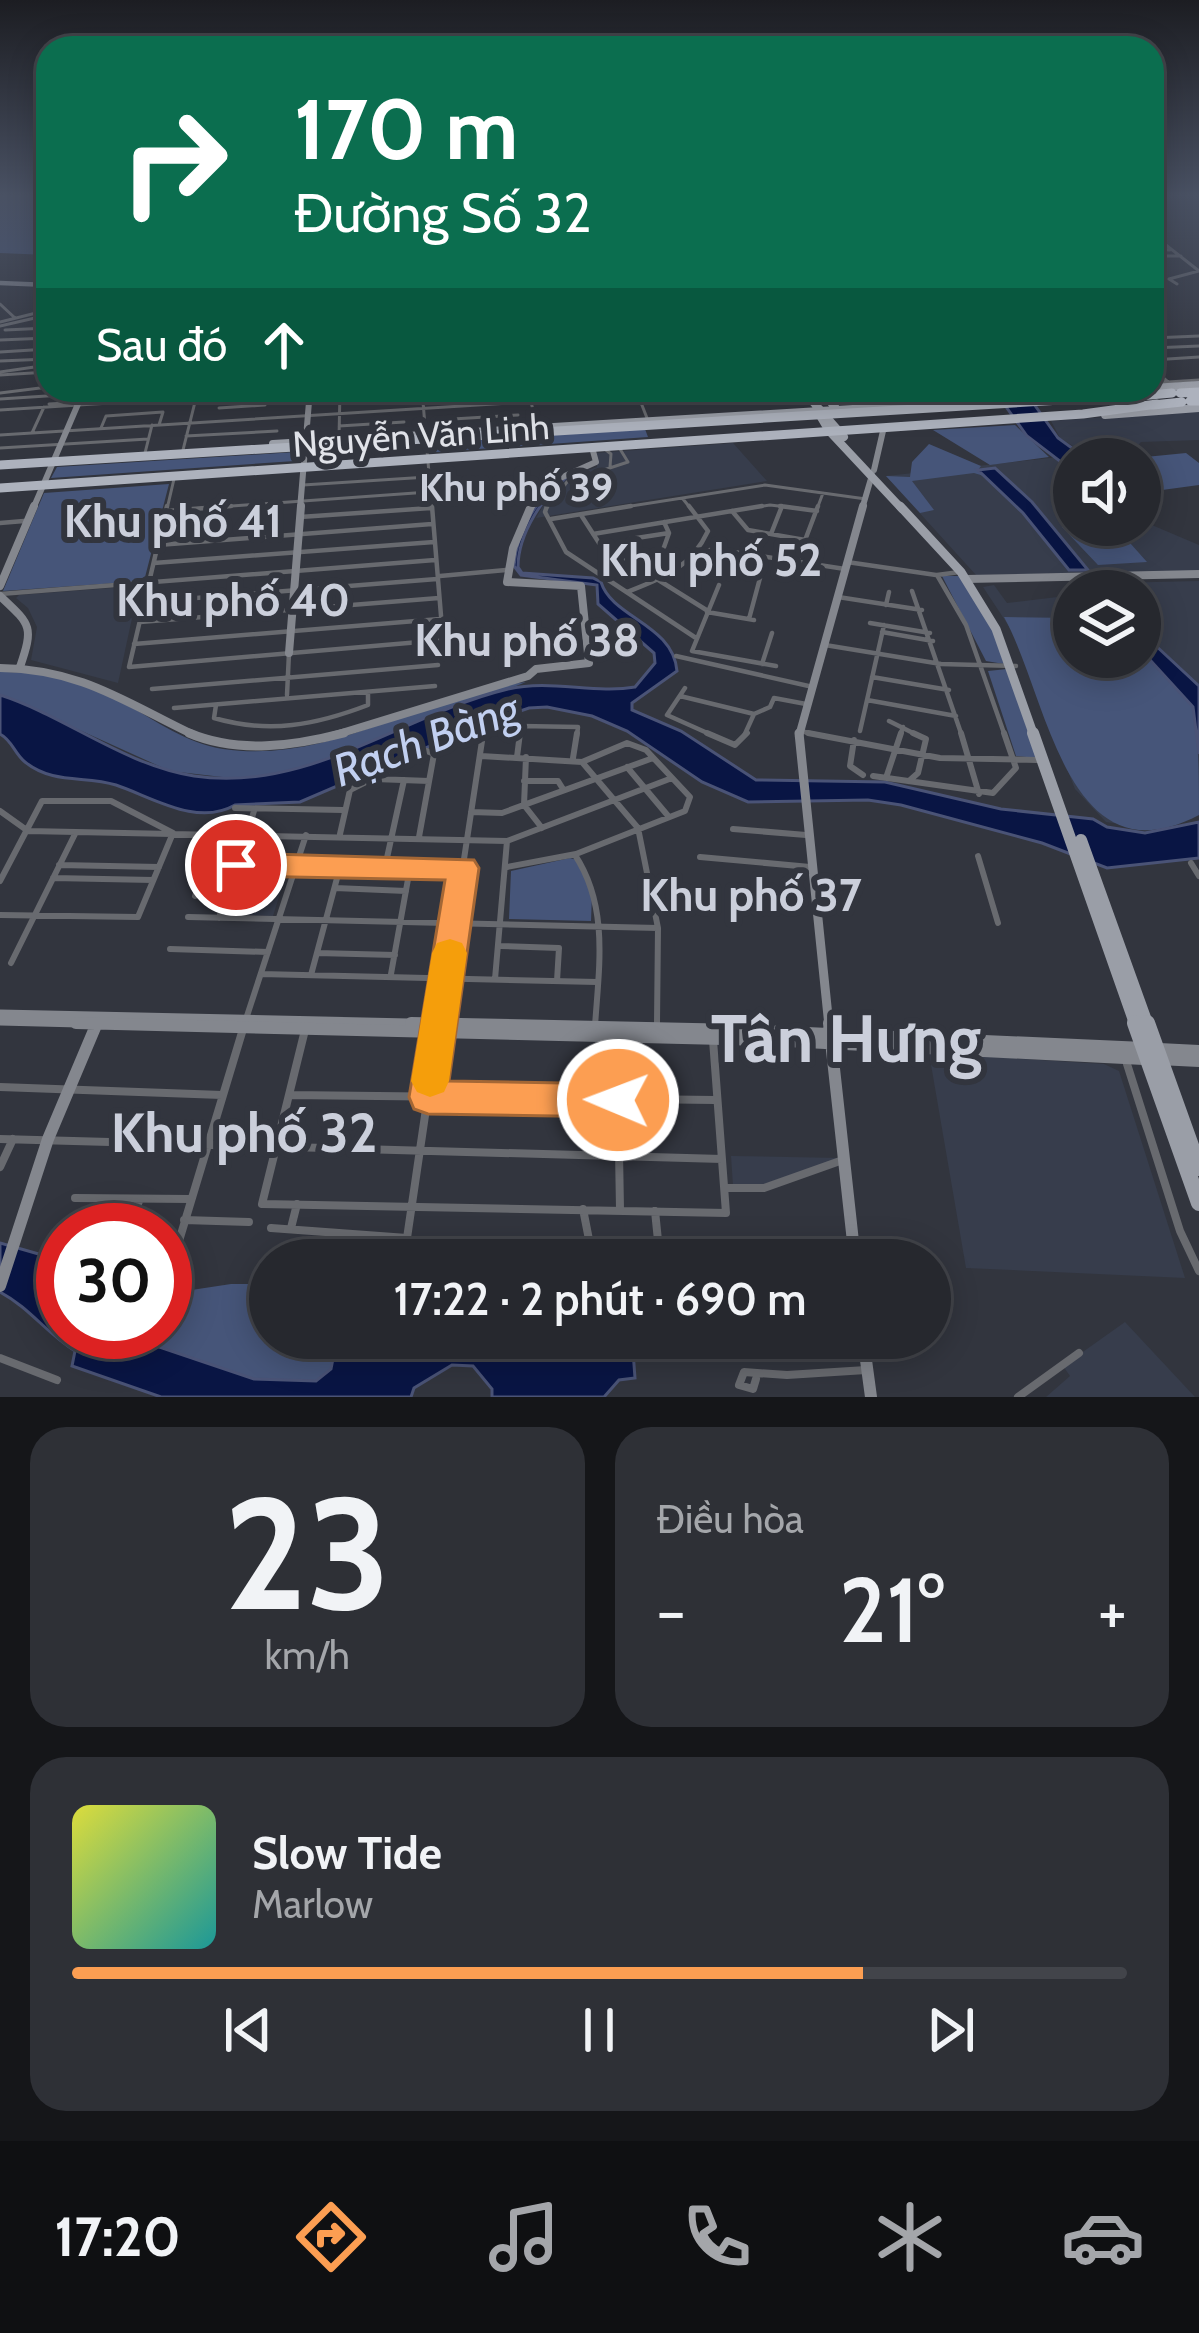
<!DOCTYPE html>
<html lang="vi">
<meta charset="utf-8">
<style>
:root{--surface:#26282e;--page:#2e3036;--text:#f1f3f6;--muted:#a4a6aa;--line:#42444a;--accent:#fc9e52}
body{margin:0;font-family:Cabin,sans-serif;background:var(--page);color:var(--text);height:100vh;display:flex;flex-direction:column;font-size:45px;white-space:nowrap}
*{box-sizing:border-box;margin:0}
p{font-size:39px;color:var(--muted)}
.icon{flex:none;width:66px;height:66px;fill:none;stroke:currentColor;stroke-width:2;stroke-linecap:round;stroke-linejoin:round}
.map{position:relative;height:1397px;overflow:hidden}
.panel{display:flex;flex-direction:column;gap:30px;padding:30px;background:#151619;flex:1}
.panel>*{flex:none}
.hud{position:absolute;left:36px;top:36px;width:1128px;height:366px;border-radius:36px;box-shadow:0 6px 30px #0003,0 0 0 3px var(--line);background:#0b6e4f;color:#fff;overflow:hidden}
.buttons{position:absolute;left:1053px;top:438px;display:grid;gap:24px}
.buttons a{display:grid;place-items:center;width:108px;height:108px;border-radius:50%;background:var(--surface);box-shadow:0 6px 30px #0003,0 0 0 3px var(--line);font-size:60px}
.speed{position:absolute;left:36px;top:1203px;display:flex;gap:24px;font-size:60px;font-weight:700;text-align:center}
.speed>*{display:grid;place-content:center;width:156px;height:156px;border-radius:50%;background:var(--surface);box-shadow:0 6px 30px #0003,0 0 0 3px var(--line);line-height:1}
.speed .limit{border:18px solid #d22;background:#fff;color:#111}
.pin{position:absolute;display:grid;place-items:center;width:102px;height:102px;color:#fff;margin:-51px;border:6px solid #fff;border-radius:50%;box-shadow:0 3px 12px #0007}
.me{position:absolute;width:132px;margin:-66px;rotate:271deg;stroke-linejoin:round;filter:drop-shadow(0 0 9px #0008)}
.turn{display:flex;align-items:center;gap:42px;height:252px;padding:0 60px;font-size:54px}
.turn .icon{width:156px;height:156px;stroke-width:2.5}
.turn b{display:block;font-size:84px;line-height:102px}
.then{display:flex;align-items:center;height:114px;padding:0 60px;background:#0003;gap:24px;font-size:45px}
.big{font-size:90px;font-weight:600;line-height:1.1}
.panel .widget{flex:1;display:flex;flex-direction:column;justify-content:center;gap:18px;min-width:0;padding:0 42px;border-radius:36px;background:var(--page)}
.panel .dial{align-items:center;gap:0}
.dial b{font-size:156px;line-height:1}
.song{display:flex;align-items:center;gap:36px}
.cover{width:144px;height:144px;border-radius:18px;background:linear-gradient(135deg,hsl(60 70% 55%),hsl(180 70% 35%))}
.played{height:12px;border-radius:6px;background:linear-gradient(90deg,var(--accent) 75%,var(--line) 75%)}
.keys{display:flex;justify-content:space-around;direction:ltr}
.heat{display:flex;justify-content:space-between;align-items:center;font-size:66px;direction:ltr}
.panel .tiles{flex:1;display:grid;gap:30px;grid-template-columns:1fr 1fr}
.widget:last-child{grid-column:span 2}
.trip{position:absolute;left:249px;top:1239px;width:702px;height:120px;border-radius:60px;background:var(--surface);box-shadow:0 6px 30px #0003,0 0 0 3px var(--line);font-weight:600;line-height:120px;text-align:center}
.tabs{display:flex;height:192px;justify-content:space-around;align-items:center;background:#0f1012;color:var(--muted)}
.tabs .icon{width:84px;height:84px}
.tabs .current{color:var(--accent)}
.tabs b{font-size:54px;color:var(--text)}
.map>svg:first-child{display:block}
</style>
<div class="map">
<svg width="1199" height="1397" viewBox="0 0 1199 1397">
<rect width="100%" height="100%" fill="#32353e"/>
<path fill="#373d4c" d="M 1199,410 L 1199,440 L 1141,442 L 1136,447 L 1076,448 L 1060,438 L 1051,421 Z
M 733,443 L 767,481 L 536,518 L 553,489 L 571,476 L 597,467 L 595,453 Z
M 1059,457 L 1074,472 L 1074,525 L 1140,525 L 1140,520 L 1199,545 L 1199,571 L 976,575 L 886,476 Z
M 1199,581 L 1199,815 L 1149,828 L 1106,822 L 1075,789 L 1014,634 L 983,587 L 994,585 L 1007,603 L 1074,595 L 1074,657 L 1140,657 L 1140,591 L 1075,591 L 1068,584 Z
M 139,586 L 118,683 L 31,660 L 37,627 L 28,608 L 16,598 L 19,595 Z
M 240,867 L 288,868 L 273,916 L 223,915 Z
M 929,1053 L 1104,1064 L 1119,1071 L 1185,1278 L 966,1268 Z
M 731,1156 L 840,1158 L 762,1185 L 733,1186 Z
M 1125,1322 L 1195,1397 L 1046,1397 L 1070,1376 L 1063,1366 Z"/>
<path fill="#465579" d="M 0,194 L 48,194 L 48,255 L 0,253 Z
M 1015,425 L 1049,457 L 990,465 L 933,430 Z
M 645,429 L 648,437 L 436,452 L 435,443 Z
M 929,444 L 981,466 L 978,470 L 984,476 L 974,473 L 912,481 L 934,510 L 920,513 L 886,476 L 910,477 L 912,462 Z
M 296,452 L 295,461 L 51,478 L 57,467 Z
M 1186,453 L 1199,463 L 1199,485 L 1140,493 L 1140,459 L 1125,459 Z
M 169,484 L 144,581 L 3,591 L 44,493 Z
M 1114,525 L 1147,562 L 1098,565 L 1062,527 Z
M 942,576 L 960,576 L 993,629 L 1004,664 L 986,661 Z
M 1004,617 L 1074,618 L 1074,657 L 1140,657 L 1140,649 C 1156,665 1186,686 1193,707 C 1199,736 1199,784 1199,815 C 1066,885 1048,696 1004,617 Z
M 1007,669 L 1037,758 L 1016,756 L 988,671 Z
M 0,672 C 43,671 86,682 124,703 C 157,721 185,743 223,749 C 332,765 421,694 526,682 L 319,764 L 276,776 L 231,778 L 170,771 L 0,694 Z
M 570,858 L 577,860 L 592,894 L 591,921 L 509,919 L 511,871 Z
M 231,1284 L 270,1284 L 270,1338 L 337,1338 L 331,1369 L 316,1382 L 254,1379 L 162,1349 L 150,1332 L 165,1332 L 165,1294 Z"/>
<path fill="#091544" stroke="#4a5376" stroke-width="3" d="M 994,390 L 1024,390 L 1058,438 L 1087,459 L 1074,459 L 1074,472 L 1027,436 Z
M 995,468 L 1032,502 L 1088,570 L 1069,570 L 1023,513 L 978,470 Z
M 569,475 C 544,495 518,533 518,567 L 522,573 L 593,578 L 601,582 C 612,618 673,624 677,671 L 632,703 L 632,710 L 681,731 L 756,780 L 885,782 L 1001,809 L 1093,819 L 1107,827 L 1145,833 L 1199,822 L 1199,858 L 1107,868 L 1042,843 L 901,805 L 868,800 L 748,802 L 702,782 L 627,731 L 592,716 L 547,707 L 529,708 L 479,725 L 300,802 L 235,805 C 197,827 152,797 116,785 C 85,775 54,785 25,762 C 14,753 12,740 0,734 L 0,695 C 65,716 124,765 194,776 C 309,793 401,715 508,689 C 550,679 594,694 635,687 L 655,663 L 654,653 L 598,604 L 597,585 L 521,575 L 514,566 C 516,532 539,492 569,475 Z
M 1140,631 L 1199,686 L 1199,754 L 1193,707 L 1140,649 Z
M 0,1243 L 63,1261 L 63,1332 L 115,1332 L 254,1379 L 316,1381 L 331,1369 L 337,1338 L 640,1338 L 633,1351 L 635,1378 L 619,1380 L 604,1397 L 492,1397 L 492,1389 L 473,1366 L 452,1365 L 414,1388 L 411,1397 L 161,1397 L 72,1366 L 75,1351 C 46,1333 30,1308 0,1292 Z"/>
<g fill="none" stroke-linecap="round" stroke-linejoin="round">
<path stroke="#686a6f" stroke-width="3" d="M 1152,234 L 1199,271
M 1152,249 L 1170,250
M 1152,256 L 1181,256
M 1177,284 L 1169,279 L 1199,271
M 0,304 L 15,318
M 0,322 L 48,310
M 0,326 L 48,315
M 5,330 L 48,328
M 1152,338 L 1199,336
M 0,340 L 48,338
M 1152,348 L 1199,346
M 0,352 L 48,349
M 1152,360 L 1199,357
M 0,361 L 48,359
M 1152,368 L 1168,382
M 0,372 L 48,365
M 0,375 L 48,372
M 1152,383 L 1199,380
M 422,390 L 432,509
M 528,390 L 537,426
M 636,390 L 647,418
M 1037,390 L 1047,390
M 0,393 L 48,387
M 445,394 L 505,391
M 0,399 L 62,395 L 68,390
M 339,400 L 397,397
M 49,404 L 253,392
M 219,408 L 265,405
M 0,410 L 316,390
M 453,419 L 518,415
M 339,426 L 404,422
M 101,428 L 106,416 L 163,412 L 159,425
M 32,433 L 44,407
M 0,435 L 638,395
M 186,436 L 277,431
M 339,438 L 340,390
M 0,448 L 148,439
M 183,450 L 198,390
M 606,450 L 611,454 L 610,467
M 145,453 L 152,425
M 303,485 L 428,477
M 683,499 L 691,509
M 167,509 L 174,479
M 190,509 L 429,492
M 412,509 L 431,508
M 546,509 L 567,482 L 628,462 L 620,449
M 612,509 L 765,485 L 866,499
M 744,509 L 770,505 L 804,509
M 817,509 L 823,493"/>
<path stroke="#686a6f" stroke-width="4.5" d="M 167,506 L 129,667 L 443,640 L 432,506
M 547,506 L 545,512 L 566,552 L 696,638
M 780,506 L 817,511
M 167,511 L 231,506
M 732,511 L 748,530 L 805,540
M 581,515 L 599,543 L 708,611
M 300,517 L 431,508
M 551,519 L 631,506
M 0,523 L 24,521
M 593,534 L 762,506
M 771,534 L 782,506
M 158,545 L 432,524
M 699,553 L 714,549 L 845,569
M 647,558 L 631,547 L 630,539 L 669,533
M 847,562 L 936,575
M 154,563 L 434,542
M 632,564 L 663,550 L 669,533 L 664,522
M 690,566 L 760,578 L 749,619
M 793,572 L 818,506
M 960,572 L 937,575 L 966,625 L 1005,736
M 440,576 L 506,570
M 719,585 L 692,651 L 776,666
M 912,591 L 962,736
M 627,592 C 663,578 691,568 708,531 L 689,506
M 0,594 L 435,560
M 838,597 L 922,610
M 145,602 L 437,579
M 886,605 L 889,592
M 707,612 L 754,620
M 140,622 L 439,598
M 870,623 L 930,633
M 882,632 L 933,641
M 134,644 L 440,619
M 825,645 L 941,664 L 1016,666
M 676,656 L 813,687
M 762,664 L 772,633
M 872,677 L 949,690
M 685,688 L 667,715 L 714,736
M 152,689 L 438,665
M 287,695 L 289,653
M 680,696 L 754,714
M 867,700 L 956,716
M 216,705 L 214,718 C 269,734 316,725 368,705 L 368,692
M 174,708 L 435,686
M 889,721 L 919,736
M 800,731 L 824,736
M 860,731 L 884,625
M 520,736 L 521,726 L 578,727 L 577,736
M 744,736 L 754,714 L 770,707 L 774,698 L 806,704
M 900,736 L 903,727"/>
<path stroke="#686a6f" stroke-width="6" d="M 707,733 L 735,745 L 747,733
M 808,733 L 940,758 L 1037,760
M 961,733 L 979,794
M 854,740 L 850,766 L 863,775
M 481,756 L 582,762 L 638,828 L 658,928 L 657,1023
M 517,757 L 520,733
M 526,757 L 524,805 L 542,828
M 573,758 L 577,733
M 627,767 L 669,817
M 873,776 L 993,793 L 1016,768 L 1004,733
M 886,778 L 901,733
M 375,779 L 429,781
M 524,781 L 558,781 L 563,789
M 909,781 L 918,773 L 926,739 L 913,733
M 235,808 L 343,810
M 0,811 L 28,831 L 507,841 L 672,778
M 471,812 L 502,813 L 653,758
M 733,829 L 806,835
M 247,834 L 254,811
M 340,834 L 350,790 L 427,751 L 434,754 L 419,837
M 575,855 C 609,907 599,966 595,1026
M 978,856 L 998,923
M 700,857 L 810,867
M 1191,863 L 1199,876
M 59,865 L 159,867
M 207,865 L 463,868
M 385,867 L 404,780
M 507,867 L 576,854 L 685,811 L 690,797 L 646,750 L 627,743 L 582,762
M 53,878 L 153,880
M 0,881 L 42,801 L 111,801 L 173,833 L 138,917 L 0,915
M 335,888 L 406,891
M 195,896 L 219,834
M 188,917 L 658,928
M 219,918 L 236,867
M 501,946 L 559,948 L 557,981
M 170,949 L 268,952
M 317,953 L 395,955
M 11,963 L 75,834
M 261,974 L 597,982
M 391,974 L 410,868
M 311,975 L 340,867
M 495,979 L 507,841
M 246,1019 L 306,835
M 439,1023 L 482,741"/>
<path stroke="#686a6f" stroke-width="8" d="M 305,1030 L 262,1204 L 726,1213 L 713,1040
M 617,1037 L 620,1209
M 1127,1064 L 1180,1231 L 1199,1271
M 0,1087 L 222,1095
M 289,1095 L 715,1100
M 0,1139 L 722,1159
M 0,1167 L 13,1139
M 725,1188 L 764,1188 L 840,1161
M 75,1198 L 190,1199
M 583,1209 L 593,1260
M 655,1211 L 660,1260
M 184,1220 L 249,1222
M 271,1228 L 407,1238 L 437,1034
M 291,1228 L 297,1204
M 126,1230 L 140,1199
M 165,1311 L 166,1284 L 243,1029
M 0,1358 L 57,1380
M 756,1379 L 753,1389 L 739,1385 L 744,1372 L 787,1375 L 866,1370
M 1018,1397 L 1079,1353"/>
<path stroke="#84878e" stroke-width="4.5" d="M 0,283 L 48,285"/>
<path stroke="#84878e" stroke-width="6" d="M 892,404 L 896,390
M 874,470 L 883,431
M 33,509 L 84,390
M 300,509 L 310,390
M 529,509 L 558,479 L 596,462 L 593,451
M 862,509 L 872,475"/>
<path stroke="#84878e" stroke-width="8" d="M 966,579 L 1199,574
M 0,586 L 34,506
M 0,596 C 31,625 34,626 20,667
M 289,653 L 301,506
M 0,668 C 82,669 126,703 196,736
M 332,736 L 528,676 L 536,669 L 589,663 L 581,586 L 507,582 L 513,548 L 531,506
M 799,736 L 863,506"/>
<path stroke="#84878e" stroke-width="9" d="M 189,733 C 238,754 294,746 344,733
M 799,733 L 829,1026
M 0,1014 L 549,1026
M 0,1021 L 197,1026"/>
<path stroke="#84878e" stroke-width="12" d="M 76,1023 L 766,1040 L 1144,1059
M 411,1023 L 739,1030 L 1144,1048
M 829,1023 L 855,1260
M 1159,1049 L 1199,1051
M 1159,1059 L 1199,1061
M 0,1286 L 48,1139 L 97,1023
M 863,1338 L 871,1397"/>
<path stroke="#9a9ea7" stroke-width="8" d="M 1152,388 L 1199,385
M 808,390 L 807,395 L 844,437
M 820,390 L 835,407
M 816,409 L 829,431 L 902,509
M 1105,415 L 1199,408
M 273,444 L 1135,392"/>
<path stroke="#9a9ea7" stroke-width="9" d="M 900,506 L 961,572 L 996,629 L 1034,736"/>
<path stroke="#9a9ea7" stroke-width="12" d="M 1033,733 L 1136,1026
M 1081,840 L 1148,1026"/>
<path stroke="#9a9ea7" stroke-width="16" d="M 1135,1023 L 1199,1203
M 1147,1023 L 1199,1168"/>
<path stroke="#adb2bd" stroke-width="9" d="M 1180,393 L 1199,392
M 1139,396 L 1172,393
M 1190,401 L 1199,401
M 1153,405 L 1182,402
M 0,465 L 1143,395
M 0,488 L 1083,414 L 1157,404"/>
</g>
<linearGradient id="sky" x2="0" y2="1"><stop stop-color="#1c1d22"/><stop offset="0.5" stop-color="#495163"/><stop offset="1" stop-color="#495163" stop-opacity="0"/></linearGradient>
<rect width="1199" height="390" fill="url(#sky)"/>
<path fill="#fc9e52" stroke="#a46735" stroke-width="3" d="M 236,853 L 474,860 L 479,868 L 449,1081 L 618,1084 L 632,1089 L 637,1100 L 632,1112 L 618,1117 L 428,1114 L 414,1109 L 409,1097 L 445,880 L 236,876 L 225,873 L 220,865 L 225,857 Z"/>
<path fill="#f59e0b" d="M 450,939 L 462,943 L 467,953 L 449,1081 L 444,1092 L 430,1097 L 417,1092 L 411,1081 L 432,953 L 437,943 Z"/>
<g text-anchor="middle" stroke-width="12" stroke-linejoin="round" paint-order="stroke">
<g font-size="36" fill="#e1e3e9" stroke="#32353e">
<text transform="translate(421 435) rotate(-4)" y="13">Nguyễn Văn Linh</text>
</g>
<g font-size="39" font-weight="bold" fill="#cbcfdb" stroke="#32353e">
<text x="516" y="501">Khu phố 39</text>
</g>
<g font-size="45" font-weight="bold" fill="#cbcfdb" stroke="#32353e">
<text x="173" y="537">Khu phố 41</text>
<text x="711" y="576">Khu phố 52</text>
<text x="233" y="616">Khu phố 40</text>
<text x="527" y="656">Khu phố 38</text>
<text x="751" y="911">Khu phố 37</text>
</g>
<g font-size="45" font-style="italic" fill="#c2d0f1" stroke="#32353e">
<text transform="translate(426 739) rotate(-20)" y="16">Rạch Bàng</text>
</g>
<g font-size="54" font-weight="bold" fill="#cbcfdb" stroke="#32353e">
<text x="244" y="1152">Khu phố 32</text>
</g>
<g font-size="66" font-weight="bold" fill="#cbcfdb" stroke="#32353e">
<text x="846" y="1062">Tân Hưng</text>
</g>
</g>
</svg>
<div class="buttons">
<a><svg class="icon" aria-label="sound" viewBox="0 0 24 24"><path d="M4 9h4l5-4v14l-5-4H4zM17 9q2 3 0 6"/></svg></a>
<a><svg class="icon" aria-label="layers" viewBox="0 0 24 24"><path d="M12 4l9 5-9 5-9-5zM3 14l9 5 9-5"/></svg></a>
</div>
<div class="speed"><div class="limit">30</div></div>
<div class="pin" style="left:236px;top:865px;background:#d93025"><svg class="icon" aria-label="arrive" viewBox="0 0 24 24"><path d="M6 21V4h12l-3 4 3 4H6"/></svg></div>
<svg class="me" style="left:618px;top:1100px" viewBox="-20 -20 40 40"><circle r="17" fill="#fc9e52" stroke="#fff" stroke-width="3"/><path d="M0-11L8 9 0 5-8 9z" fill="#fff"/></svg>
<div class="trip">17:22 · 2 phút · 690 m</div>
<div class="hud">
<div class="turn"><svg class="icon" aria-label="right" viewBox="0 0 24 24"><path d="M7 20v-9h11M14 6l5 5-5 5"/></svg><div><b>170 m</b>Đường Số 32</div></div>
<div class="then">Sau đó<svg class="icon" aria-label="ahead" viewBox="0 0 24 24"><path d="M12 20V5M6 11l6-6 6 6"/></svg></div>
</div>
</div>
<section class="panel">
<div class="tiles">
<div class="widget dial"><b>23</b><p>km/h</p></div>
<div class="widget"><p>Điều hòa</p>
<div class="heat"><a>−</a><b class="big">21°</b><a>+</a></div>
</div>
<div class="widget">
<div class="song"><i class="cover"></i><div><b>Slow Tide</b><p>Marlow</p></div></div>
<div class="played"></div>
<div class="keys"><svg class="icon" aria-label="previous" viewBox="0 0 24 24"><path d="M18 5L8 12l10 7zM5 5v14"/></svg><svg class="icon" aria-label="pause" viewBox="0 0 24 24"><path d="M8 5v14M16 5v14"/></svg><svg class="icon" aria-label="next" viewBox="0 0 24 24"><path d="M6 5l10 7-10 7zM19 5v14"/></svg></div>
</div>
</div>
</section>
<nav class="tabs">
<b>17:20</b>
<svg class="icon current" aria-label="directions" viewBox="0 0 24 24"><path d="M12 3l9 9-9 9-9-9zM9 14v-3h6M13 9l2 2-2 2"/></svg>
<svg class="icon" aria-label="music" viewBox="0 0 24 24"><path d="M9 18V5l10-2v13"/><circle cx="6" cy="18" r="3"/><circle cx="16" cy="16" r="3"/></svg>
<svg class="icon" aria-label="phone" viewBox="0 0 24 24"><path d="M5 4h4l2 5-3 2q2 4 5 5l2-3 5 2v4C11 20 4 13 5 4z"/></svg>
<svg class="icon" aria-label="climate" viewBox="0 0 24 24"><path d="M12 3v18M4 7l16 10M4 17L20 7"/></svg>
<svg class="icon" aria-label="car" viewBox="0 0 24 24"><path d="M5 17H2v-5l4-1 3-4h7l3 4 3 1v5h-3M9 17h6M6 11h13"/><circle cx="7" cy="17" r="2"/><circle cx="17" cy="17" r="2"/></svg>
</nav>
